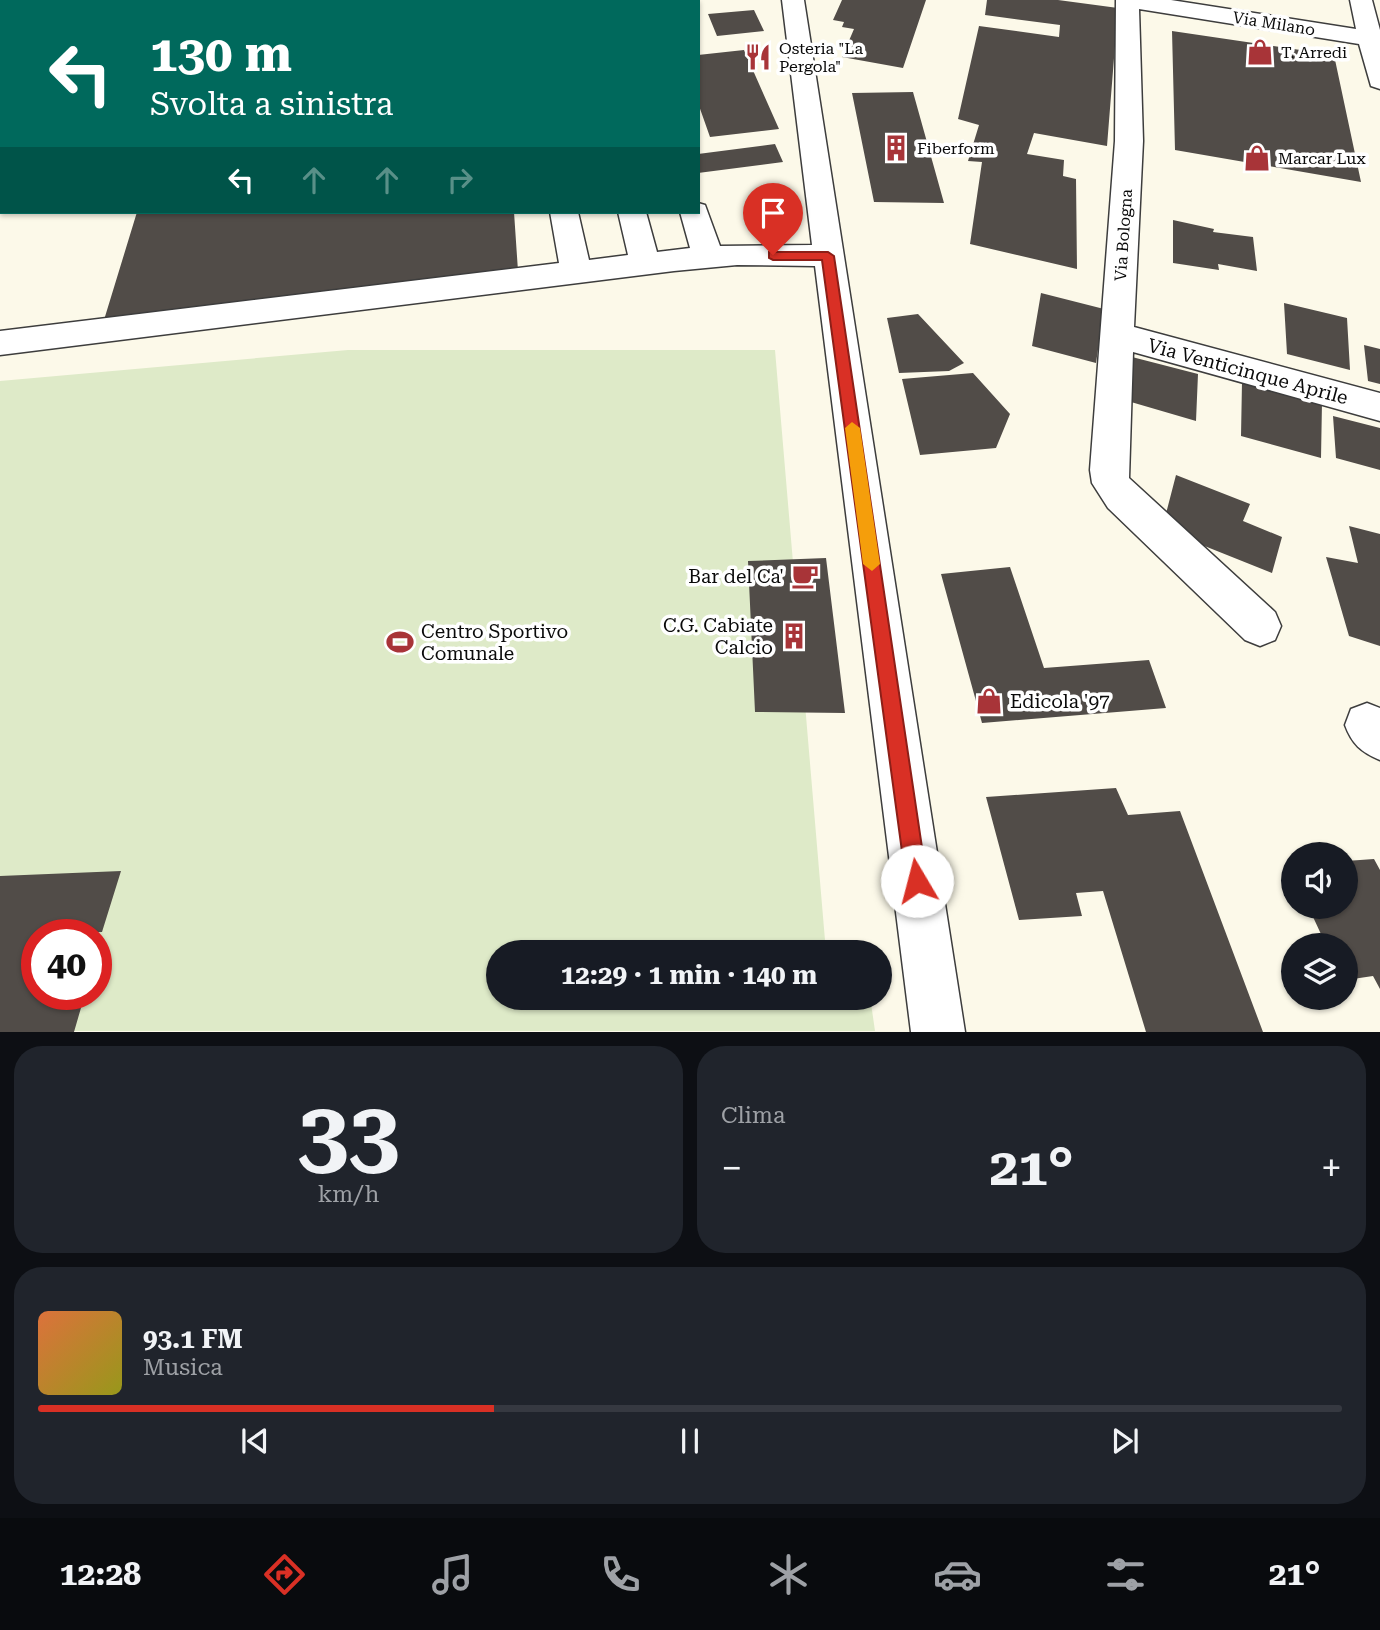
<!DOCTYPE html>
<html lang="it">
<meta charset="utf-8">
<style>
:root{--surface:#171b24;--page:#20242c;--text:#f1f3f6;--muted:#9ea1a6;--line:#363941;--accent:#d93025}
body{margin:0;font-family:"Roboto Serif",serif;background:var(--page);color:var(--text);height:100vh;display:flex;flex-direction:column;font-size:26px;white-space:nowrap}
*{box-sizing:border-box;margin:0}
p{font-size:23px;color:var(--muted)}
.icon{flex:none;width:38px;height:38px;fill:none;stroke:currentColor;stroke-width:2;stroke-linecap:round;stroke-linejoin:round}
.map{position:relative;height:1032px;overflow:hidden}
.details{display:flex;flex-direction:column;gap:14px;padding:14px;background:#0d0f14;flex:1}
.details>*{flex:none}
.guide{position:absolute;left:0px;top:0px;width:700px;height:214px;box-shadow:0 2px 5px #0004;background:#00695c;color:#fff;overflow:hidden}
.controls{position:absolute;left:1281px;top:842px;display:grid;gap:14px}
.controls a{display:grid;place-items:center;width:77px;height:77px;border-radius:50%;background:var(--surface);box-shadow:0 2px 5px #0004;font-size:35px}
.speed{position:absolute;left:21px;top:919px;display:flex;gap:14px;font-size:35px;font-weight:700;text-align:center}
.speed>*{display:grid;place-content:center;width:91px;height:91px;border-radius:50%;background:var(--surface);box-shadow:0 2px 5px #0004;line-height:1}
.speed .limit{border:10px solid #d22;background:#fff;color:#111}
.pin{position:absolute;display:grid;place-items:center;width:60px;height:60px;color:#fff;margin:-72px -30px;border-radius:50% 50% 50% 0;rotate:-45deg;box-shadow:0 0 7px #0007}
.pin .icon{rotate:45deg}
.me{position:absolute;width:77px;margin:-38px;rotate:352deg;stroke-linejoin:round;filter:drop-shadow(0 0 5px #0008)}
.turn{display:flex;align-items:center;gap:24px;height:147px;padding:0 35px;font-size:32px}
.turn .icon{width:91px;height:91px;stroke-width:2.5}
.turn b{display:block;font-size:49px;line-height:60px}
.lanes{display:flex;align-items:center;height:66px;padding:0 35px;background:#0003;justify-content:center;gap:35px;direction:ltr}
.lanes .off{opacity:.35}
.big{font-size:52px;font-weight:700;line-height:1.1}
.details .widget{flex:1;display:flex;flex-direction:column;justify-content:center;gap:10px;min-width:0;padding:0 24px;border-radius:28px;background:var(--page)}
.details .dial{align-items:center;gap:0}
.dial b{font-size:91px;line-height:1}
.song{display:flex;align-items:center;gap:21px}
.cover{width:84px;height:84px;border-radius:10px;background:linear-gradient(135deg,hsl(20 70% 55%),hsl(60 70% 35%))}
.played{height:7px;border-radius:4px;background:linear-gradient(90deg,var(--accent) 35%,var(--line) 35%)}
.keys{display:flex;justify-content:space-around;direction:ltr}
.heat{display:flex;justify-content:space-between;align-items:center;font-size:38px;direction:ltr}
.details .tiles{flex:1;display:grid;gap:14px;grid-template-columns:1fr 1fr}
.widget:last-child{grid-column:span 2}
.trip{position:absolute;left:486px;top:940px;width:406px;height:70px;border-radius:35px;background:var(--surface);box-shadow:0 2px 5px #0004;font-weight:700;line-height:70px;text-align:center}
.tab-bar{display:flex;height:112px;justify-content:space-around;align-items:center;background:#090b0e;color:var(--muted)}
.tab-bar .icon{width:49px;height:49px}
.tab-bar .current{color:var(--accent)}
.tab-bar b{font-size:32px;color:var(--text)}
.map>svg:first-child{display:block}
</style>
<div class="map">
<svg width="1380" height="1032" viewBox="0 0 1380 1032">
<rect width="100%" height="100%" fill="#fcf9e9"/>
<path fill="#deeac8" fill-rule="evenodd" d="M 348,350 L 775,350 L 826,952 L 499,952 L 499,998 L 830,998 L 831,1004 L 871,1003 L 875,1031 L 0,1031 L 0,381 ZM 37,934 L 96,934 L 96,994 L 37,994 Z"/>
<path fill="#514c48" d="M 842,0 L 926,0 L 903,68 L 842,57 L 854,29 L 842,27 L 844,22 L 833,20 Z
M 987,0 L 1058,0 L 1118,8 L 1107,146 L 1034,133 L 1027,154 L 1064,160 L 1063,176 L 1076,179 L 1077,269 L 970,244 L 982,162 L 968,161 L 979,125 L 958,119 L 979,26 L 1059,37 L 1060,25 L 985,15 Z
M 754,10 L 764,31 L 717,36 L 708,14 Z
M 1172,31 L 1334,55 L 1361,182 L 1175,150 Z
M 744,50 L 779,129 L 710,137 L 698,103 L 698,55 Z
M 913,92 L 944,203 L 874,202 L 852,93 Z
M 775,144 L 783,162 L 698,173 L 698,154 Z
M 137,212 L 514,212 L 518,271 L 104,320 Z
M 1173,220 L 1214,229 L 1213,232 L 1253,237 L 1257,271 L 1218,264 L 1219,270 L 1173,263 Z
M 1041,293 L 1104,309 L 1096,363 L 1032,346 Z
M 1284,303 L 1347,318 L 1350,370 L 1287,354 Z
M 918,314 L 964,363 L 949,371 L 899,373 L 887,318 Z
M 1364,345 L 1380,349 L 1380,384 L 1368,381 Z
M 1132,357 L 1198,374 L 1196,421 L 1131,402 Z
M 973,373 L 1010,414 L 996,448 L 920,455 L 902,379 Z
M 1242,382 L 1322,402 L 1321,458 L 1241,436 Z
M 1333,416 L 1380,428 L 1380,470 L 1336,458 Z
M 1176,475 L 1250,504 L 1243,521 L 1282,537 L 1272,573 L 1162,529 Z
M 1349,526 L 1380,534 L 1380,646 L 1349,636 L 1326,557 L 1358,563 Z
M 826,558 L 845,713 L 755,712 L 748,561 Z
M 1010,567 L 1044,668 L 1149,660 L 1166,708 L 982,723 L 941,574 Z
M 1116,788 L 1128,815 L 1180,811 L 1263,1032 L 1146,1032 L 1103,891 L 1076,893 L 1082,916 L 1019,920 L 986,797 Z
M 1374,859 L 1380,870 L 1380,989 L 1373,976 L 1346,980 L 1346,945 L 1326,945 L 1308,906 L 1346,906 L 1346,861 Z
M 121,871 L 102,932 L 37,934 L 37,994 L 85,994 L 74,1032 L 0,1032 L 0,876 Z"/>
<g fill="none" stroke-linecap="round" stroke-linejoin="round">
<g stroke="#3d3d3d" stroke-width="3">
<path id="minor" d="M 67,0 L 107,0 L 66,2 Z
M 782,0 L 804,0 L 965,1032 L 911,1032 L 815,266 L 737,265 L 674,271 L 0,355 L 0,331 L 559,263 L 550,212 L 578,212 L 589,260 L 628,255 L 618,212 L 646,212 L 657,252 L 690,248 L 680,212 L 698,212 L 698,203 L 705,205 L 720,246 L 812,245 Z
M 1116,0 L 1171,0 L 1356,29 L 1350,0 L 1372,0 L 1380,30 L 1380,89 L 1371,86 L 1359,44 L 1139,9 L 1143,141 L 1134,327 L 1380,393 L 1380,421 L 1133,352 L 1129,478 L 1275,612 L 1281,626 L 1275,640 L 1260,646 L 1245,640 L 1108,508 L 1092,483 L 1090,470 L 1115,141 Z
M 0,2 L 2,2 L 2,16 L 0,16 Z
M 1367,703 L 1380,708 L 1380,760 C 1361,752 1352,744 1345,725 L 1351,709 Z"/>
</g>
<use href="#minor" fill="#fff" fill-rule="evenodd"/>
</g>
<path fill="#d93025" stroke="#8d1f18" stroke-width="2" d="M 769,252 L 828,252 L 834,256 L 927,881 L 924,888 L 917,891 L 909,888 L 906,881 L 822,260 L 773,260 L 769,258 Z"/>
<path fill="#f59e0b" d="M 852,422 L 860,428 L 880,564 L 872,571 L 863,564 L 845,428 Z"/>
<defs>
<g id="shop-bare" transform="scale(2.1)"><path d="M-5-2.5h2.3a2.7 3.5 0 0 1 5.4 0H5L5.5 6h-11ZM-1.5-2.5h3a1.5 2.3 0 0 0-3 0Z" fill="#a83438" stroke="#fff" stroke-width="2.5" paint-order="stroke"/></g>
<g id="restaurant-bare" transform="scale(2.1)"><path d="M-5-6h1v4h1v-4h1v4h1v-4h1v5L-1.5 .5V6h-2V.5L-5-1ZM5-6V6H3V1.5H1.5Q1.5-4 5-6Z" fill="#a83438" stroke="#fff" stroke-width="2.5" paint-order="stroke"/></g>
<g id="building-bare" transform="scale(2.1)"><path d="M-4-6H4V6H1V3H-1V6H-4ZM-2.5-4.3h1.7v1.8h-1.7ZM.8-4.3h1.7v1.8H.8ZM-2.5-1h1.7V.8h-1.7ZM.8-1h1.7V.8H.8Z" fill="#a83438" stroke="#fff" stroke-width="2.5" paint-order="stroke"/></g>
<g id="cafe-bare" transform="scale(2.1)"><path d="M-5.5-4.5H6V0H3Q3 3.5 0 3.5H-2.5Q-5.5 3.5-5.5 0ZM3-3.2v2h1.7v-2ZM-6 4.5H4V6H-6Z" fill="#a83438" stroke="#fff" stroke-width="2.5" paint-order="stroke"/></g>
<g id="stadium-bare" transform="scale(2.1)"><path d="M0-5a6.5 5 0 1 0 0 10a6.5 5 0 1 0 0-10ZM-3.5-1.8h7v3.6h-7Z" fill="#a83438" stroke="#fff" stroke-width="2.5" paint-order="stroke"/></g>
</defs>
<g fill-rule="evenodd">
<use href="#shop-bare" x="1260" y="52"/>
<use href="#restaurant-bare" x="758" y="57"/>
<use href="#building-bare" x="896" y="148"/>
<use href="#shop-bare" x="1257" y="158"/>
<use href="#cafe-bare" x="805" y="576"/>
<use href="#building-bare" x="794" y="636"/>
<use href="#stadium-bare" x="400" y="642"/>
<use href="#shop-bare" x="989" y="701"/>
</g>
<g text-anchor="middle" stroke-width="7" stroke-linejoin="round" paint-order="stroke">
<g font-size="16" fill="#0a0a0a" stroke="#fff">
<text transform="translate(1274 23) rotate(9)" y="6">Via Milano</text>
<text transform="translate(1123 235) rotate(-86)" y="6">Via Bologna</text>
</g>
<g font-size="16" fill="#0a0a0a" stroke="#fff" text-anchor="start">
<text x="779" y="54">Osteria "La<tspan x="779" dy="18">Pergola"</tspan></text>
<text x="1281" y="58">T. Arredi</text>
<text x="917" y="154">Fiberform</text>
<text x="1278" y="164">Marcar Lux</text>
</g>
<g font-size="19" fill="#0a0a0a" stroke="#fff">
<text transform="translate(1248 371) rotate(15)" y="7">Via Venticinque Aprile</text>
</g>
<g font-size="19" fill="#0a0a0a" stroke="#fff" text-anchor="end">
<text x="784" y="583">Bar del Ca'</text>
<text x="773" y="632">C.G. Cabiate<tspan x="773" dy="22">Calcio</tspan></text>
<text x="421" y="638" text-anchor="start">Centro Sportivo<tspan x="421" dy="22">Comunale</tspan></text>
<text x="1010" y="708" text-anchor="start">Edicola '97</text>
</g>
</g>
</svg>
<div class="controls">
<a><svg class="icon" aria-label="sound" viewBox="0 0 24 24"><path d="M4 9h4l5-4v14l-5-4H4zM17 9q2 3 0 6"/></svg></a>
<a><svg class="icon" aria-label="layers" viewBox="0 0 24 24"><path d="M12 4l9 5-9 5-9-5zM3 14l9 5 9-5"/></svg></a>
</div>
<div class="speed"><div class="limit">40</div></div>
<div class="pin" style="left:773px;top:255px;background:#d93025"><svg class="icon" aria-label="arrive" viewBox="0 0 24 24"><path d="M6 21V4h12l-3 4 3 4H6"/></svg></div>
<svg class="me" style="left:917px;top:881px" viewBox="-20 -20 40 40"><circle r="19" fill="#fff"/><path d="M0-13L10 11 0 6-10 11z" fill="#d93025"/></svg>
<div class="trip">12:29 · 1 min · 140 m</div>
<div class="guide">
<div class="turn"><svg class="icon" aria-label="left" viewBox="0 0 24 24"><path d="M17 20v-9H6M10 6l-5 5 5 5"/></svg><div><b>130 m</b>Svolta a sinistra</div></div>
<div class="lanes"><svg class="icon" aria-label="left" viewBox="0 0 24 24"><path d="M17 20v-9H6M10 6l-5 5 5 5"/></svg><svg class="icon off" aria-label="ahead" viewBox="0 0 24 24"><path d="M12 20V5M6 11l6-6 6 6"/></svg><svg class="icon off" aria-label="ahead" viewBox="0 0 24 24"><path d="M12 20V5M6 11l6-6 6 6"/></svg><svg class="icon off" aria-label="right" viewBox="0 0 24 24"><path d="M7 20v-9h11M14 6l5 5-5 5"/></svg></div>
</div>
</div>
<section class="details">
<div class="tiles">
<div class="widget dial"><b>33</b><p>km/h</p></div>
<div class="widget"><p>Clima</p>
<div class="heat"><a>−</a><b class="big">21°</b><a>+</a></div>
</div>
<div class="widget">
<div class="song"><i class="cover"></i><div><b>93.1 FM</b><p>Musica</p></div></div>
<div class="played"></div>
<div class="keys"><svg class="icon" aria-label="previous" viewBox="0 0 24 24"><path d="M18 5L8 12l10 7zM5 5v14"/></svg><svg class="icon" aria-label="pause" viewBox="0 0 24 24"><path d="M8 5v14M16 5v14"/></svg><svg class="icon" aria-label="next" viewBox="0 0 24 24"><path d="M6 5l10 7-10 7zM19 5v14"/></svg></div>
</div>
</div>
</section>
<nav class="tab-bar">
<b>12:28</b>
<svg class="icon current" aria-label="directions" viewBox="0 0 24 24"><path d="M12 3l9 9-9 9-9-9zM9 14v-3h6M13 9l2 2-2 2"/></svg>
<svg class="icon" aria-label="music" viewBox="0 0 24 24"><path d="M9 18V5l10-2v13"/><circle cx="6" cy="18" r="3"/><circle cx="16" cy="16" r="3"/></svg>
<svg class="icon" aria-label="phone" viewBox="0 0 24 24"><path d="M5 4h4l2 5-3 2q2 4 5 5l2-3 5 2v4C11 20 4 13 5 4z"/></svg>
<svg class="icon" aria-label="climate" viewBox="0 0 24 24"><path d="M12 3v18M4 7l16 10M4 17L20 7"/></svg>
<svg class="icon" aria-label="car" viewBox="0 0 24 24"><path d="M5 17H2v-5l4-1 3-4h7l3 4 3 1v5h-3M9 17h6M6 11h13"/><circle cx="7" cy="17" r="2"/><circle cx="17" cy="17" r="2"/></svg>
<svg class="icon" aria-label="filters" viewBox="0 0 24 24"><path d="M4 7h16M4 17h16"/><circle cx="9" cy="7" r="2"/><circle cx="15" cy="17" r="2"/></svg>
<b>21°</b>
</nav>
